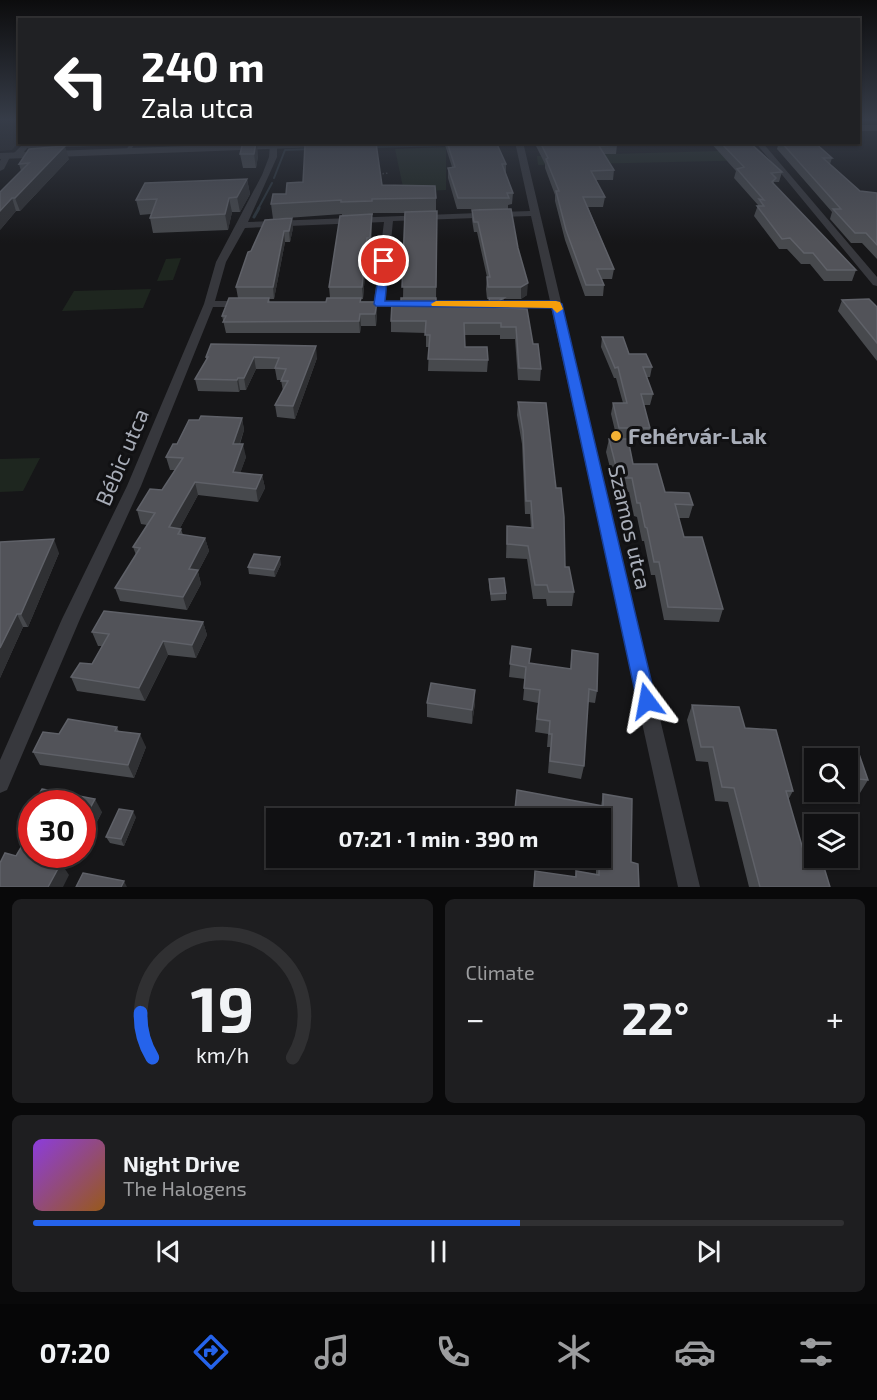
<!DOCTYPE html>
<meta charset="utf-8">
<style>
:root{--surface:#101012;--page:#1e1e20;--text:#f1f3f6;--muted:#9c9d9f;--line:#303032;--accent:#2563eb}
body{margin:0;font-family:"Exo 2",sans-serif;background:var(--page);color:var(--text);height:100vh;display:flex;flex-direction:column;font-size:22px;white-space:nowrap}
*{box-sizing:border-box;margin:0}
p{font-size:20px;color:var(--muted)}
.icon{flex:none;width:33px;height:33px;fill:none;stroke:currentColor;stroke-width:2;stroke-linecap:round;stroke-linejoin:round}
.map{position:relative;height:887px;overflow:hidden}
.panel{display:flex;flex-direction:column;gap:12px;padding:12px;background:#09090a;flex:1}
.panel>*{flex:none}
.top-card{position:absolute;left:18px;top:18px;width:842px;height:126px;border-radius:0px;box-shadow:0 2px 4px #0004,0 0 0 2px var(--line);background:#202124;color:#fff;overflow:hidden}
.controls{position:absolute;left:804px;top:748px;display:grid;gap:12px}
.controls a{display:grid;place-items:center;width:54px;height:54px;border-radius:0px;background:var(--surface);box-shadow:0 2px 4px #0004,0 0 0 2px var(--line);font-size:30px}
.speed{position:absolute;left:18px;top:790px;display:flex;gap:12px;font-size:30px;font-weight:700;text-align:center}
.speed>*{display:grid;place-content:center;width:78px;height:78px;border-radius:50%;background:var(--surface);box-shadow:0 2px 4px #0004,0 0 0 2px var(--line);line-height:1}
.speed .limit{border:9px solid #d22;background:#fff;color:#111}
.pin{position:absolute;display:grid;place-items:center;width:51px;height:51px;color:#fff;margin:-26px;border:3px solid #fff;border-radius:50%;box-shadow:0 2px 6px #0007}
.me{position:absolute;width:66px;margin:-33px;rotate:347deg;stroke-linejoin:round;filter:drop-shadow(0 0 4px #0008)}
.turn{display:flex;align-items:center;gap:21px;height:126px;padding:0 24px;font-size:27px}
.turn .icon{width:78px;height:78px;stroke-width:2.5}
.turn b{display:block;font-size:42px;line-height:51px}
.big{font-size:45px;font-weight:700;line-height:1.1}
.panel .card{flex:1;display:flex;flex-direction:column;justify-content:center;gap:9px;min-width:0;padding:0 21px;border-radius:9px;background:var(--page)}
.panel .dial{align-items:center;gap:0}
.dial svg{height:156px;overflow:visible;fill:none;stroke:var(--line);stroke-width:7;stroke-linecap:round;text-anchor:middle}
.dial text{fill:var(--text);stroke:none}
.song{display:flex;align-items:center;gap:18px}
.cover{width:72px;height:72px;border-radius:9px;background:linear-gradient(135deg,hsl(270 70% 55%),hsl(30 70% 35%))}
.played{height:6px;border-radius:3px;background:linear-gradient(90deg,var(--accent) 60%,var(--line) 60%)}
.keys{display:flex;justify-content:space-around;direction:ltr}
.heat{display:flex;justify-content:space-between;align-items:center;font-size:33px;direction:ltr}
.panel .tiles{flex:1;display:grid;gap:12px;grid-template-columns:1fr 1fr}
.card:last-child{grid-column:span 2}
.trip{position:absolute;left:266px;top:808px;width:345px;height:60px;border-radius:0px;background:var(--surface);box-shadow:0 2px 4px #0004,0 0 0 2px var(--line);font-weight:700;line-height:60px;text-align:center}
.menu{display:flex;height:96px;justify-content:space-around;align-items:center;background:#060607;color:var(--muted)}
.menu .icon{width:42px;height:42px}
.menu .current{color:var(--accent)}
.menu b{font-size:27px;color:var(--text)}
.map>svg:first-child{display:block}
</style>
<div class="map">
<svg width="877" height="887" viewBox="0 0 877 887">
<rect width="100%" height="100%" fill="#161618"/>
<path fill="#222225" d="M 0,119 L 19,119 L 19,142 L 12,150 L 0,151 Z"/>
<path fill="#1e261f" d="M 446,147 L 446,190 L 404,192 L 395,149 Z
M 757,150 L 767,160 L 538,165 L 537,156 Z
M 181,258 L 173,280 L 157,281 L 166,259 Z
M 151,289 L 143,308 L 62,311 L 74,291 Z
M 40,458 L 23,491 L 0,492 L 0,459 Z"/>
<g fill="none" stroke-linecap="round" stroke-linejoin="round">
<path stroke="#2c353c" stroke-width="2" d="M 492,143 L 510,142
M 371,147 L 450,145
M 274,178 L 285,150 L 311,149
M 258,209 L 272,183"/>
<path stroke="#2c353c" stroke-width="3" d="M 254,217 L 259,208"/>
<path stroke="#3d3f44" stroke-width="1.5" stroke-dasharray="1.5 2" stroke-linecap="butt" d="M 379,174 L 389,173"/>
<path stroke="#37383d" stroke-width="4" d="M 26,146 L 133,143 L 127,152"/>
<path fill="#37383d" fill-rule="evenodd" d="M 25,142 L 32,142 L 20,157 L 14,157 L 14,153 Z
M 515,142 L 523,142 L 700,887 L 678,887 L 551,307 L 444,307 L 439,304 L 444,301 L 550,301 L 531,216 L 393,221 L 385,301 L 414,302 L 415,304 L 410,307 L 360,307 L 355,304 L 360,301 L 374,301 L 384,222 L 245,228 L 226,262 L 215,301 L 245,301 L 250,304 L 245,307 L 213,307 L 141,486 L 80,619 L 7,790 L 0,793 L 0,760 L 62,619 L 127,486 L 204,304 L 216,262 L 262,175 L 269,157 L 270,144 L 277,146 L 277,157 L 248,222 L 530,211 Z
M 755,142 L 762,142 L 877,277 L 877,286 L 873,285 Z
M 4,153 L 11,155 L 4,169 L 0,171 L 0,161 Z"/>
<path fill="#37383d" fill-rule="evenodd" d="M 858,125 L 877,125 L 877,131 L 858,131 Z
M 289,142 L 378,142 L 374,145 L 0,159 L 0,153 Z"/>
</g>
<path fill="#47494d" d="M 243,142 L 258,156 L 256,168 L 243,168 L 240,154 Z
M 444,142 L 496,142 L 506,164 L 506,174 L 513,193 L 512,204 L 508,205 L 508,209 L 518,248 L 527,295 L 521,299 L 504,299 L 503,308 L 533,344 L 541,369 L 540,381 L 518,380 L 515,339 L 500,339 L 500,335 L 465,335 L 465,347 L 488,360 L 487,372 L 428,371 L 429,347 L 426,347 L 426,333 L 391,332 L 391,321 L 401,303 L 403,298 L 405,213 L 373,213 L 373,215 L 372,215 L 372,225 L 371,249 L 367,249 L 363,299 L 361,299 L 361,302 L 377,314 L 376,326 L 361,326 L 360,333 L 226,333 L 222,316 L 238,298 L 236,287 L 251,251 L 292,218 L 293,228 L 290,242 L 285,242 L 274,299 L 269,299 L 270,302 L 326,302 L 330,298 L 329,287 L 342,214 L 273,219 L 271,204 L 286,194 L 382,185 L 436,198 L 436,211 L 437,211 L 436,302 L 444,304 L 489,304 L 489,299 L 487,299 L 486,289 L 487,277 L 477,232 L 474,232 L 472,220 L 472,210 L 488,209 L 457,209 L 448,178 L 448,168 L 452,167 Z
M 536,142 L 615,142 L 617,145 L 616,154 L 604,154 L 614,170 L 613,180 L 596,180 L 605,197 L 603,207 L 588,207 L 614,269 L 612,279 L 602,279 L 604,285 L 603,296 L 585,296 L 565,240 L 555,201 L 555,195 L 545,168 L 545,164 L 535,144 Z
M 710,142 L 749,142 L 782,172 L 779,182 L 774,182 L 774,184 L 856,270 L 852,281 L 824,281 L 810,264 L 801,264 L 787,249 L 779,249 L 754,216 L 758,205 L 734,178 L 736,171 Z
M 779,142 L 814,142 L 832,158 L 830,164 L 860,191 L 877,193 L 877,259 L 862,243 L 851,243 L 830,219 L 832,212 L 777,149 Z
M 69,159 L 20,211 L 16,211 L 0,230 L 21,171 L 19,164 Z
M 247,179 L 250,194 L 240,212 L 232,212 L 228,230 L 153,233 L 150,218 L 151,214 L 140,215 L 136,200 Z
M 842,300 L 877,307 L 877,361 L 838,311 Z
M 602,337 L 629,354 L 652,367 L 650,377 L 647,377 L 653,394 L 650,405 L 644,405 L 650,428 L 648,439 L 628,439 L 633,464 L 665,492 L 693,505 L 689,518 L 679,518 L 684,537 L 723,609 L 719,622 L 664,620 L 655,575 L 651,575 L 644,541 L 642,541 L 637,517 L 634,516 L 629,492 L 616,491 L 606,452 L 609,439 L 617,439 L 611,414 L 613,403 L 623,403 L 616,378 L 614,378 L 601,347 Z
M 206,357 L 317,358 L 295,419 L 277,417 L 275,405 L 283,391 L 281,380 L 277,380 L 275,369 L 256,369 L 246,390 L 240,390 L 239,392 L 198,391 L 195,379 L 206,360 Z
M 518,402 L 565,567 L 574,592 L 572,606 L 547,606 L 546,599 L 533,599 L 527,559 L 506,558 L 507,526 L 531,528 L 530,514 L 525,514 L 522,444 L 517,415 Z
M 242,418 L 244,430 L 240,444 L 246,457 L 240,473 L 262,475 L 265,488 L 258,502 L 198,495 L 180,528 L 181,529 L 183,535 L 205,538 L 209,551 L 198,572 L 201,584 L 187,610 L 120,601 L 115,588 L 136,555 L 133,547 L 147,525 L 141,524 L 137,510 L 162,490 L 175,470 L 170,470 L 166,457 L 199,420 Z
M 0,542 L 59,553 L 28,627 L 23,627 L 0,678 Z
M 281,564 L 275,577 L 249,574 L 248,567 Z
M 489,579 L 506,593 L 506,600 L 491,601 L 489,585 Z
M 203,622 L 207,635 L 196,658 L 168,655 L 145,701 L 77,691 L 71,677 L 92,664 L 102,646 L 98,646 L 92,632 Z
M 512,646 L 529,663 L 570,669 L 572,650 L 597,691 L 595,703 L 588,702 L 584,766 L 581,779 L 548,773 L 550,747 L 547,747 L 548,734 L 535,732 L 538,703 L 523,700 L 525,679 L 509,677 Z
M 427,703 L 475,703 L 472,724 L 427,717 Z
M 692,705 L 745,728 L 793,791 L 788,800 L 807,863 L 830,887 L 749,887 L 728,802 L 715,801 L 708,762 L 696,761 L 687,720 Z
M 117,727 L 119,732 L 146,747 L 134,778 L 40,765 L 33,752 L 59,734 Z
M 825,752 L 859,754 L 868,780 L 860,793 L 848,792 L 848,759 L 821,759 Z
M 603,794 L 631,862 L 639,887 L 533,887 L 535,871 L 575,877 L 576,871 L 596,874 L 596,858 L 600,858 L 601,806 Z
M 82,804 L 102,812 L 88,839 L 82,838 Z
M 32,807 L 32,826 L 26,817 Z
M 136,817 L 124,846 L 110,843 L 106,837 Z"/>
<path fill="#2f3033" d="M 257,142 L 258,156 L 256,168 L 254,154 Z
M 65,146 L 69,159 L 20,211 L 15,198 Z
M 247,179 L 250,194 L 240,212 L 237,197 Z
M 12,198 L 16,211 L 0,230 L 0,211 Z
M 229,198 L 232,212 L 228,230 L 225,214 Z
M 372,214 L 372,225 L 371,249 L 370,238 Z
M 292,218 L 293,228 L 290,242 L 289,231 Z
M 284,231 L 285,242 L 274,299 L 273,287 Z
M 367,238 L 367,249 L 363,299 L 362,287 Z
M 528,283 L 527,295 L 521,299 L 521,287 Z
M 504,298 L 503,309 L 488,307 Z
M 377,302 L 377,314 L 376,326 L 375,314 Z
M 360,314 L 361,326 L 360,333 L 359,321 Z
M 316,346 L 317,358 L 295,419 L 293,406 Z
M 254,357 L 256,369 L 246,390 L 244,378 Z
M 238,378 L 240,390 L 239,392 L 237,380 Z
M 242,418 L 244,430 L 235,457 L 233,444 Z
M 243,444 L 246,457 L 236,485 L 233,472 Z
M 262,475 L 265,488 L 258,502 L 256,489 Z
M 195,482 L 198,495 L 173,541 L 169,527 Z
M 205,538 L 209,551 L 198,572 L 201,584 L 187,610 L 183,597 L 189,569 Z
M 54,539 L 59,553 L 28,627 L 21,614 Z
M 280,557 L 281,564 L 275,577 L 274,570 Z
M 17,614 L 23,627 L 0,678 L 0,648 Z
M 203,622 L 207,635 L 196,658 L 192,645 Z
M 163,641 L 168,655 L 145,701 L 139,688 Z
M 475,690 L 475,703 L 472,724 L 472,710 Z
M 140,734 L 146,747 L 134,778 L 128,765 Z
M 95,799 L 102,812 L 88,839 L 82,830 L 82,823 Z
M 133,811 L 136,817 L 124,846 L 121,839 Z
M 55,855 L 69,855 L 63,866 L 69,875 L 63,887 L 48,887 L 51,861 Z
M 124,881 L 127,887 L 121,887 Z"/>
<path fill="#525359" stroke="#5f6168" stroke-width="1.5" d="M 243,142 L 256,142 L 254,154 L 240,154 Z
M 447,142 L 496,142 L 506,164 L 502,164 L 513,193 L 507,193 L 509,198 L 458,198 L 448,168 L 455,167 Z
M 540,142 L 615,142 L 617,145 L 599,146 L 614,170 L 591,171 L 605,197 L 583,197 L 614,269 L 597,269 L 604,285 L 586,285 L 566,230 L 556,191 L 559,191 L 546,159 L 548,158 Z
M 720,142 L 749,142 L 782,172 L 771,173 L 776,178 L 772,182 L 856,270 L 827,270 L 813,253 L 804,253 L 790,238 L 782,239 L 757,206 L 764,206 L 759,199 L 764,200 L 737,169 L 744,167 Z
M 781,142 L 814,142 L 832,158 L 823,158 L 860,191 L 877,193 L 877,245 L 866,233 L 855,233 L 833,209 L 841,209 Z
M 376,143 L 382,185 L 435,186 L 436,198 L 372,199 L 372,201 L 341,202 L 341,200 L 271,204 L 273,194 L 286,194 L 287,183 L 303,182 L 305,145 Z
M 65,146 L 15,198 L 12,198 L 0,211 L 0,192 L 29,163 L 19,164 L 29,149 Z
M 247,179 L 237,197 L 229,198 L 225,214 L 150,218 L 157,199 L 136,200 L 145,183 Z
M 511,209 L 518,248 L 528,283 L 521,287 L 488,287 L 487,277 L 490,277 L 478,222 L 474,222 L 472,210 Z
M 437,211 L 436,287 L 402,287 L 405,212 Z
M 372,214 L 370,238 L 367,238 L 362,287 L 329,287 L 340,216 Z
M 292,218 L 289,231 L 284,231 L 273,287 L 236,287 L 248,252 L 251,251 L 265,220 Z
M 229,298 L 269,298 L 268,302 L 326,302 L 327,298 L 361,298 L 360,302 L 377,302 L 375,314 L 360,314 L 359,321 L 223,322 L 226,316 L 222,316 Z
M 401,298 L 436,298 L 436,302 L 444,304 L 490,304 L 489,298 L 504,298 L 488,307 L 527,309 L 533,344 L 538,344 L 541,369 L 519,368 L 516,327 L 501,327 L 501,323 L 464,323 L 465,347 L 487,347 L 488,360 L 428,359 L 430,335 L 425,335 L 426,321 L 391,321 L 392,303 L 401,303 Z
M 869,299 L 877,307 L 877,343 L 842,300 Z
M 602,337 L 623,337 L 629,354 L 646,354 L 652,367 L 643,367 L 653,394 L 641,394 L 650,428 L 619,428 L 613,403 L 627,403 L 618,367 L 615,368 Z
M 211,344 L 316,346 L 293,406 L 275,405 L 288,381 L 281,381 L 286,369 L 275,368 L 279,358 L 254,357 L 244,378 L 238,378 L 237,380 L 195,379 L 208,357 L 206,357 Z
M 518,402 L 546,403 L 556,488 L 561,488 L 564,517 L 565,567 L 569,567 L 574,592 L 549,592 L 547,585 L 535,585 L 528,546 L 507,544 L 507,526 L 533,528 L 531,501 L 526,501 L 523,431 Z
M 201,416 L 242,418 L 233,444 L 243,444 L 233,472 L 262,475 L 256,489 L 195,482 L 169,527 L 181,529 L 178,534 L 205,538 L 189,569 L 198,570 L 183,597 L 115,588 L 140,548 L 133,547 L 155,513 L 137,510 L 150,489 L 162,490 L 183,458 L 166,457 L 173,444 L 177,444 L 189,420 L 199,420 Z
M 609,439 L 628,439 L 633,464 L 657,464 L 665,492 L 689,493 L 693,505 L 675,504 L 684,537 L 702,537 L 723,609 L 668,607 L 659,562 L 654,562 L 647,528 L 645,527 L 640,503 L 637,503 L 632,478 L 619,478 Z
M 54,539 L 21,614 L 17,614 L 0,648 L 0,542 Z
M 254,554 L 280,557 L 274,570 L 248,567 Z
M 504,578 L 506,593 L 491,594 L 489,579 Z
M 104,611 L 203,622 L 192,645 L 163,641 L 139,688 L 71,677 L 80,663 L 92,664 L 109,634 L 92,632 Z
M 512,646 L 531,649 L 529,663 L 571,669 L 572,650 L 598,654 L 597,691 L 589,689 L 584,766 L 550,761 L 552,734 L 549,734 L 550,721 L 537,719 L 540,690 L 524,688 L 526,667 L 510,664 Z
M 431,683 L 475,690 L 472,710 L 427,703 Z
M 692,705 L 739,707 L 745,728 L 776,730 L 793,791 L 786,791 L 807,863 L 823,864 L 830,887 L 760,887 L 734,788 L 722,787 L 713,747 L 701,747 Z
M 68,719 L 117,727 L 115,731 L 140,734 L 128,765 L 33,752 L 43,732 L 59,734 Z
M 825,752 L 859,754 L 868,780 L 848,778 L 848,759 L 827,759 Z
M 42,789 L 95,799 L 82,823 L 82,804 L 33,804 Z
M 517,790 L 603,806 L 603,794 L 632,799 L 631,862 L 638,864 L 639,887 L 534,887 L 535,871 L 576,877 L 576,871 L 599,875 L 600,819 L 514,819 Z
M 32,807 L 32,818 L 26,817 Z
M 119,809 L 133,811 L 121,839 L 106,837 Z
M 32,829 L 32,855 L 55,855 L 51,861 L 61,863 L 48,887 L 0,887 L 0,863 L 5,853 L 16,856 Z
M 83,873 L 124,881 L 121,887 L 76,887 Z"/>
<linearGradient id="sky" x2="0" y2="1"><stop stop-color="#0c0c0d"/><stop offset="0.49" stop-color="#363c48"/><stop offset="1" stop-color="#363c48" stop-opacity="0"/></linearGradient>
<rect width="877" height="243" fill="url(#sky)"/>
<path fill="#2563eb" stroke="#184099" stroke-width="1.5" d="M 381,259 L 389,261 L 385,301 L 556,301 L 562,304 L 656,701 L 654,707 L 647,709 L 640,707 L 637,701 L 552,308 L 376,306 L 374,304 Z"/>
<path fill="#f59e0b" d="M 436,301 L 556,301 L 560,302 L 563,309 L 557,313 L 552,308 L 432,306 L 431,304 Z"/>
<circle fill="#f2b134" stroke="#111113" stroke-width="2" cx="616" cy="436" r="6"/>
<g text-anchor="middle" stroke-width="6" stroke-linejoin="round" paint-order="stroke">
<g font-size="22" font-weight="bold" fill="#a8adb8" stroke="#111113" text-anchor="start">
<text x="628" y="444">Fehérvár-Lak</text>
</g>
<g font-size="22" fill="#a8adb8" stroke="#111113">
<text transform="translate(122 457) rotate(-67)" y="8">Bébic utca</text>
<text transform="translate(630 527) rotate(77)" y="8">Szamos utca</text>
</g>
</g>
</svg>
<div class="controls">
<a><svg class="icon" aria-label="search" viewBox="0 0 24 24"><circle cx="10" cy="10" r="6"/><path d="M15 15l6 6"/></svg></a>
<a><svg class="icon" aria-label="layers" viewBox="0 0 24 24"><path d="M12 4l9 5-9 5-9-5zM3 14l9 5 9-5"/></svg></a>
</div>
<div class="speed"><div class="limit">30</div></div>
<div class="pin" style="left:384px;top:261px;background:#d93025"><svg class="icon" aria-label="arrive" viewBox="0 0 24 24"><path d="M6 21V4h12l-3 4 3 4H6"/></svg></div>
<svg class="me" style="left:647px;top:701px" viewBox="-20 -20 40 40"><path d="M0-17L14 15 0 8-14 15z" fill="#2563eb" stroke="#fff" stroke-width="4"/></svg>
<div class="trip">07:21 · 1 min · 390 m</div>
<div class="top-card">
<div class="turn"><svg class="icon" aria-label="left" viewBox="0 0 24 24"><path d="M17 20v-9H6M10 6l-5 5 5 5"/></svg><div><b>240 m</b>Zala utca</div></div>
</div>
</div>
<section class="panel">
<div class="tiles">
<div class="card dial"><svg viewBox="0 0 100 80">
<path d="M14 69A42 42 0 1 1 86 69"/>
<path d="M14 69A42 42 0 0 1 8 46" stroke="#2563eb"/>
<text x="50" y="56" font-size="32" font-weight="700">19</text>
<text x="50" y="72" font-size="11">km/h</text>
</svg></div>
<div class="card"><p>Climate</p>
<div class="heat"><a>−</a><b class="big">22°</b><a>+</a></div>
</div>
<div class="card">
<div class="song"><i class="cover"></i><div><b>Night Drive</b><p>The Halogens</p></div></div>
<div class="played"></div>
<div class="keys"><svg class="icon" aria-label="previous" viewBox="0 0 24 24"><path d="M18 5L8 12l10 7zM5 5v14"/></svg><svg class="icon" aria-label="pause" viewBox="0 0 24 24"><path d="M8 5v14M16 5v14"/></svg><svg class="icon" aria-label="next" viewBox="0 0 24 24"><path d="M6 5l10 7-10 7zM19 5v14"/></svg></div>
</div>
</div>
</section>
<nav class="menu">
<b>07:20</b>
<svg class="icon current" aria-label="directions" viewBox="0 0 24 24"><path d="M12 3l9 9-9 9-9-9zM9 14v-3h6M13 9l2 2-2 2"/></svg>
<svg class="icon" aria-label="music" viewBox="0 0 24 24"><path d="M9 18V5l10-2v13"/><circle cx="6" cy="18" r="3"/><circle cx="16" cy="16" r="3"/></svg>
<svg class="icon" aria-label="phone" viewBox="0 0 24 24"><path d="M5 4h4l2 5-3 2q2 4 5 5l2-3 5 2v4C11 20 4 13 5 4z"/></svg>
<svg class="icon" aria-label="climate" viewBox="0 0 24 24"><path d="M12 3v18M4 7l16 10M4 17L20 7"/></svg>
<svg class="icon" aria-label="car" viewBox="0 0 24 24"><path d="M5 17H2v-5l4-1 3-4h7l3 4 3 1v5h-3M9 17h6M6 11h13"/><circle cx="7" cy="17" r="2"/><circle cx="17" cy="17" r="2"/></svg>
<svg class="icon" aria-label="filters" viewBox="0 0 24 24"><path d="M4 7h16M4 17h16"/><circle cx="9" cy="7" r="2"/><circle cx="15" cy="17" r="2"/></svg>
</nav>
